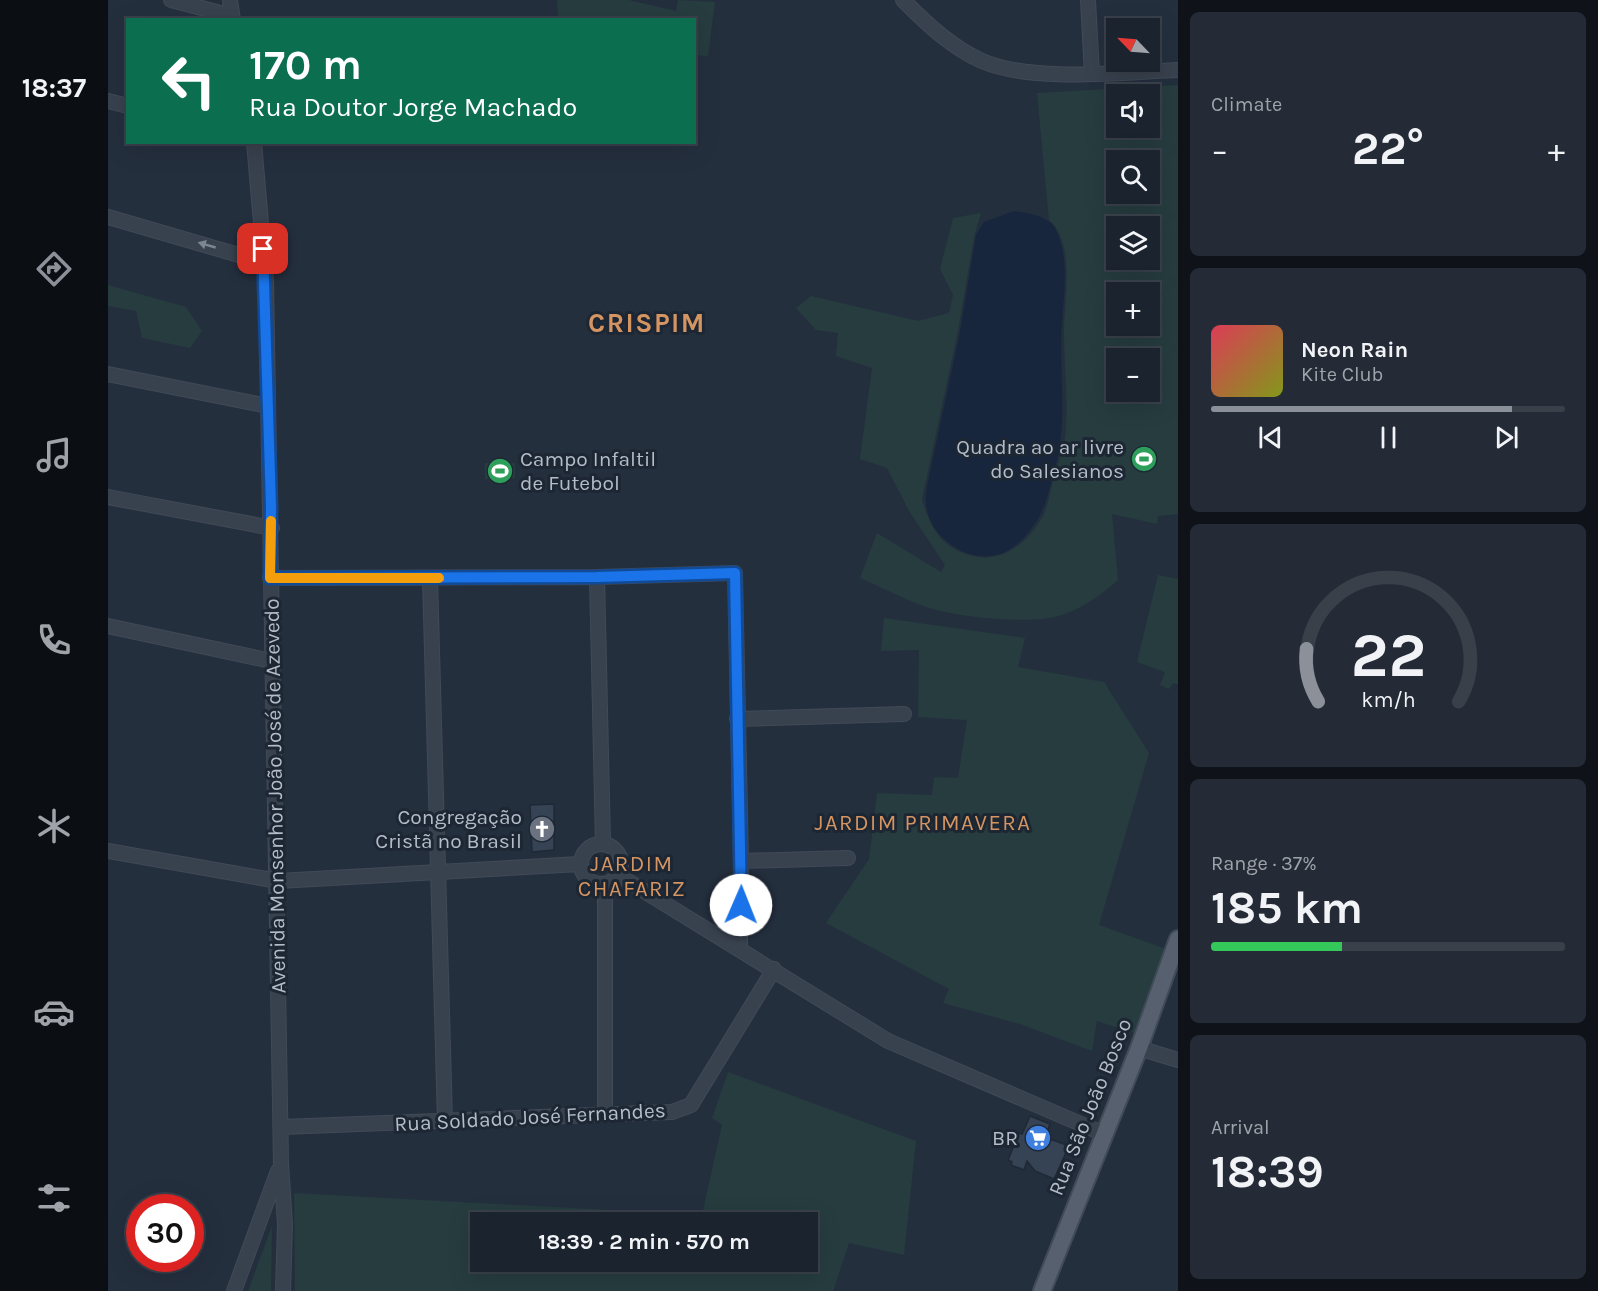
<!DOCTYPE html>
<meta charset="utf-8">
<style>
:root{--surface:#1b232e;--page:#242b36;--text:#f1f3f6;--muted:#a0a4aa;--line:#39404a;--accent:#8c9099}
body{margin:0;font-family:Karla,sans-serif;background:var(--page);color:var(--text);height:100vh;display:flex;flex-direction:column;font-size:22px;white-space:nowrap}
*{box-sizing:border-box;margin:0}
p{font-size:20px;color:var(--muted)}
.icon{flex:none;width:33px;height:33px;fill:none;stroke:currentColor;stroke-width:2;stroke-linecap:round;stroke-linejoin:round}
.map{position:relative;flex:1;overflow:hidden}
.details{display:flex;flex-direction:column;gap:12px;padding:12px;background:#0f1319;width:420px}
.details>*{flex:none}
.guide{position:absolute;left:18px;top:18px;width:570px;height:126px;border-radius:0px;box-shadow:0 6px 24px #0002,0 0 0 2px var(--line);background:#0b6e4f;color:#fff;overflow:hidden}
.needle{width:39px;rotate:295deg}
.buttons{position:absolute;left:998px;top:18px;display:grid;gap:12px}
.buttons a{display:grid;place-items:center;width:54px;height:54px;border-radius:0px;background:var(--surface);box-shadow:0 6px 24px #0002,0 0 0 2px var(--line);font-size:30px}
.speed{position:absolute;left:18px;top:1194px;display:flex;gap:12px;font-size:30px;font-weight:700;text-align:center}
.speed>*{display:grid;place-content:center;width:78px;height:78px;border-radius:50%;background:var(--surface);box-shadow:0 6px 24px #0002,0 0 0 2px var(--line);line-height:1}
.speed .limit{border:9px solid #d22;background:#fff;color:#111}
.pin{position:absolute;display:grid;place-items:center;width:51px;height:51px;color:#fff;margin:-26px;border-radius:12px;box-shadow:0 3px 9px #0006}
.me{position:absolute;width:66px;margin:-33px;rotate:1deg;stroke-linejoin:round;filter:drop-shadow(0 0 4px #0008)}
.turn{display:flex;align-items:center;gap:21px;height:126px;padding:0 24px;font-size:27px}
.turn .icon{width:78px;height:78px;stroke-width:2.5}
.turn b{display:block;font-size:42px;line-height:51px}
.big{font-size:45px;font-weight:700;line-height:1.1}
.details .card{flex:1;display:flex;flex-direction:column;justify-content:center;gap:9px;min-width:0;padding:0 21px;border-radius:9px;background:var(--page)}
.details .dial{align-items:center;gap:0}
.dial svg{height:156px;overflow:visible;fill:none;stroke:var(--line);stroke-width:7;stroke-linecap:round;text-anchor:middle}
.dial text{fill:var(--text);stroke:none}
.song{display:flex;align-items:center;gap:18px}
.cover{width:72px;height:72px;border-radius:9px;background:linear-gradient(135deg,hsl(350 70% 55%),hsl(70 70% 35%))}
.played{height:6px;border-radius:3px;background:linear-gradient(90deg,var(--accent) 85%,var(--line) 85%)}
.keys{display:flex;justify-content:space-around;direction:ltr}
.heat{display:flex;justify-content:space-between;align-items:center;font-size:33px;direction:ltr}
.charge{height:9px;border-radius:4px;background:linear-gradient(90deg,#34c759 37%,var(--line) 0)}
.trip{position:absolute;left:362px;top:1212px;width:348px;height:60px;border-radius:0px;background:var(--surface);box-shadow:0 6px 24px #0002,0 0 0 2px var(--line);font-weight:700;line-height:60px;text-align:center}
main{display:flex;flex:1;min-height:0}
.tabs{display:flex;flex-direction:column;width:108px;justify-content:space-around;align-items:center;background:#0b0e12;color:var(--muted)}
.tabs .icon{width:42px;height:42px}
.tabs .on{color:var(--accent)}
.tabs b{font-size:27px;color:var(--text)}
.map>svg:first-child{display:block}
</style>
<main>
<nav class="tabs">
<b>18:37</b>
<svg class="icon on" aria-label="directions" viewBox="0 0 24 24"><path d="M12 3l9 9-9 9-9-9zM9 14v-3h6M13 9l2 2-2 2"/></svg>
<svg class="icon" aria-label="music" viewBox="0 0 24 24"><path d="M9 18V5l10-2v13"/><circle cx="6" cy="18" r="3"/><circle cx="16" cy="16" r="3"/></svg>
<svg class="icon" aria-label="phone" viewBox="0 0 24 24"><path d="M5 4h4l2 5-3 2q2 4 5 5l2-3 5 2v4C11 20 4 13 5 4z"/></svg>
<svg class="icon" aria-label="climate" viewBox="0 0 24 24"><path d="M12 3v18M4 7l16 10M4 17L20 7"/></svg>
<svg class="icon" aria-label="car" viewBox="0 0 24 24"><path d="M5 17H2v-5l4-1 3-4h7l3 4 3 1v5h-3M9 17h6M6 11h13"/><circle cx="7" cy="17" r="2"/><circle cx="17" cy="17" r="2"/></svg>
<svg class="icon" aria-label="filters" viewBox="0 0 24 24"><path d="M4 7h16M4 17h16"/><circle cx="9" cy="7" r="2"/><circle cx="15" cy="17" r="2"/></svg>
</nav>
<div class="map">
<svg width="1070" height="1291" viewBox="0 0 1070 1291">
<rect width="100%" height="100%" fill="#242f3e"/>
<path fill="#263c3f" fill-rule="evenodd" d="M 449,0 L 521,0 L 568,11 L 570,0 L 607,2 L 600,56 L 587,55 L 586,20 L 450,19 Z
M 1070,85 L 1070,514 L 1050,516 L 1049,524 L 1004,514 L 1010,580 C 992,596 971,611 947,617 C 915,624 846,617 815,606 C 794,598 773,587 752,578 L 769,533 L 833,572 L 837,565 L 801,511 L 779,468 L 752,459 L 764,368 L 728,356 L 730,333 L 708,330 L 688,308 L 703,296 L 810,321 L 841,313 L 845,295 L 832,269 L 845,218 L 873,213 L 866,237 L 850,331 L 814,499 C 822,527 832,546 861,555 C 893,565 920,543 935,516 C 941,504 943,486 947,473 C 951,461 956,449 957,438 C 961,404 956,367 956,333 C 956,301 968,243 941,220 L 929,93 ZM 1008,94 L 1041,94 L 1041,128 L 1008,128 ZM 1008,160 L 1041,160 L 1041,194 L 1008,194 ZM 1041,226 L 1041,260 L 1008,260 L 1008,226 ZM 1041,292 L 1041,326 L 1008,326 L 1008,292 ZM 1041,358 L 1041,392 L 1008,392 L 1008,358 Z
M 0,285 L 78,307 L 94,331 L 82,348 L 34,338 L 28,311 L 0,306 Z
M 377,463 L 407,463 L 407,478 L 377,479 Z
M 1050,575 L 1070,579 L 1070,684 L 1065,683 L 1061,689 L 1052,685 L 1057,672 L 1029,662 Z
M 776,618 L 917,638 L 910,667 L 996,682 L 1041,753 L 991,925 L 1058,949 L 1026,1033 L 989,1021 L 984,1051 L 912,1024 L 835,1003 L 841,989 L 718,923 L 761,859 L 769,793 L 824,795 L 826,777 L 850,778 L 859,720 L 810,717 L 811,650 L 773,651 Z
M 620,1072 L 808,1141 L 796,1255 L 741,1243 L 725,1291 L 187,1291 L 186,1193 L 594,1215 L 614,1125 L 604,1118 ZM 699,1222 L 699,1262 L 372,1262 L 372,1222 Z
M 164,1226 L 163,1291 L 140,1291 Z"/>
<path fill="#17263c" d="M 906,211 C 919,213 940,216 947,228 C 962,256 956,293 954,322 C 950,380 962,421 944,480 C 940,495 936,510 928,522 C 920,534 911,545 899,551 C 866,569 820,539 818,503 C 817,496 819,488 820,481 L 852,332 L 868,235 L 876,222 Z"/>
<path fill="#364354" stroke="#1f2835" stroke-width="1.5" d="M 446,804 L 446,850 L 424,852 L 422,805 Z
M 922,1116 L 942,1124 L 937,1137 L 961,1146 L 946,1179 L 927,1171 L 919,1161 L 916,1170 L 903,1165 L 904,1162 L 900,1160 L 911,1133 L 914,1134 Z"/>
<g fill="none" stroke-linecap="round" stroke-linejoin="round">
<g stroke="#414a57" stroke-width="16">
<path id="minor" d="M 63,0 L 124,16
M 122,0 L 125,20
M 795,0 C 819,24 843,47 874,61 C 925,83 1015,72 1070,70
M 980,0 L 984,74
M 0,101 L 20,106
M 146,142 L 158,281 L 173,1163 L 177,1224 L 175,1291
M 0,217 L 155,262
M 0,374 L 160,406
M 0,497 L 164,528
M 489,577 L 495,843
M 162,578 L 489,577 L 627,573 L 633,861 L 632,949
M 322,578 L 337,1122
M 0,626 L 163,661
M 629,719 L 796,714
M473 864a20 20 0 1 1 40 0a20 20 0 1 1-40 0Z
M 0,851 L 170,881 L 472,864
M 633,861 L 740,858
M 510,875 L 780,1041 L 996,1134
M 497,884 L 497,1114
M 1031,1048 L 1070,1060
M 173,1127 L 564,1112 L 583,1105 L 666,969
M 126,1291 L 170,1171"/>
</g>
<g stroke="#414a57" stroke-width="20">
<path id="major" d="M 934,1291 L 1031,1048 L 1070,939"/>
</g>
<use href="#minor" stroke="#38414e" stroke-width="14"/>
<use href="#major" stroke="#56606e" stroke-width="16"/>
</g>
<defs><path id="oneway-solid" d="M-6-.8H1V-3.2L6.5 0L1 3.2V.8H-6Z" transform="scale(1.5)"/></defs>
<use fill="#7c8592" href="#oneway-solid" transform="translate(99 245) rotate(-164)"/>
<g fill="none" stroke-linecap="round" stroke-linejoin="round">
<g stroke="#114b97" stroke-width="15">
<path id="route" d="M 155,249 L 163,507 L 162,578 L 489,577 L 627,573 L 633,905"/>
</g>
<use href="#route" stroke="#1a73e8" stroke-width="10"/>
<path stroke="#f59e0b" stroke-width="10" d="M 163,521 L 162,578 L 331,578"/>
</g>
<defs>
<g id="stadium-disc" transform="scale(1.35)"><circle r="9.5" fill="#2e9e5b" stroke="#1d2633"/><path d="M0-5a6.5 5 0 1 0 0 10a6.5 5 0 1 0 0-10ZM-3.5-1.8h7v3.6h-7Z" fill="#fff"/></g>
<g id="church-disc" transform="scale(1.35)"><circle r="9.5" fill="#6b7280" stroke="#1d2633"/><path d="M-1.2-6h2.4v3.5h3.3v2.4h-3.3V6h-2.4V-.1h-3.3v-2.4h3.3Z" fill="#fff"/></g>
<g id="supermarket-disc" transform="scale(1.35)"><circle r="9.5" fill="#3f7fe0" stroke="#1d2633"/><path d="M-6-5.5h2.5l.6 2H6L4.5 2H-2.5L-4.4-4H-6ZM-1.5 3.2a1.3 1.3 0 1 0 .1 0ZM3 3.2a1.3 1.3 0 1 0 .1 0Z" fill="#fff"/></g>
</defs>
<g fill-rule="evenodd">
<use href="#stadium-disc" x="1036" y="459"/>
<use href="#stadium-disc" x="392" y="471"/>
<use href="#church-disc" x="434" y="829"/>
<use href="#supermarket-disc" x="930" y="1138"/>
</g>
<g text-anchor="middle" stroke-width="6" stroke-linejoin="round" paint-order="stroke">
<g font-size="21" fill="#b4bcc9" stroke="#1d2633" text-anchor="end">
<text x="1016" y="454">Quadra ao ar livre<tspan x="1016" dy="24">do Salesianos</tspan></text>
<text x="412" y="466" text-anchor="start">Campo Infaltil<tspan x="412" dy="24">de Futebol</tspan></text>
<text x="414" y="824">Congregação<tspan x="414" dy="24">Cristã no Brasil</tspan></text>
<text x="910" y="1145">BR</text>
</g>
<g font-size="21" fill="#b4bcc9" stroke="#1d2633">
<text transform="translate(167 796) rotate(-91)" y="7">Avenida Monsenhor João José de Azevedo</text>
<text transform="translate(982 1107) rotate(-68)" y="7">Rua São João Bosco</text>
<text transform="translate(422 1117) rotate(-3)" y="7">Rua Soldado José Fernandes</text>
</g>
<g font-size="22" letter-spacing="1.5" fill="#d59563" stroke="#1d2633">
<text x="815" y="830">JARDIM PRIMAVERA</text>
<text x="524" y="871">JARDIM<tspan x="524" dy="25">CHAFARIZ</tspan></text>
</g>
<g font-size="27" font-weight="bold" letter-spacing="1.5" fill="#d59563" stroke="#1d2633">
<text x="539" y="332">CRISPIM</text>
</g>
</g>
</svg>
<div class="buttons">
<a><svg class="needle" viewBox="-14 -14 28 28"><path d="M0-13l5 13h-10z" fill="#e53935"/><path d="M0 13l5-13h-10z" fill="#a0a4aa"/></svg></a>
<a><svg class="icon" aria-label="sound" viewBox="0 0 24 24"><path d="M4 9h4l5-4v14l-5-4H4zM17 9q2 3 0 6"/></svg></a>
<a><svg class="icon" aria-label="search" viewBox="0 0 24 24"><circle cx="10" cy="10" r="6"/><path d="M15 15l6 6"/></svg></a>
<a><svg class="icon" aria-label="layers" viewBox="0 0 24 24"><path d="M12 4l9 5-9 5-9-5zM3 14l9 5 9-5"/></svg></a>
<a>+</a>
<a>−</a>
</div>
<div class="speed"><div class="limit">30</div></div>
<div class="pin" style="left:155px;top:249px;background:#d93025"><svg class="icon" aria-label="arrive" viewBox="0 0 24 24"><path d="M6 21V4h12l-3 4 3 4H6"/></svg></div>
<svg class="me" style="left:633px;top:905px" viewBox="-20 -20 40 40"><circle r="19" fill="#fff"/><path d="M0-13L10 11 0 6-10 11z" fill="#1a73e8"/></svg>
<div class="trip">18:39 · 2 min · 570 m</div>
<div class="guide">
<div class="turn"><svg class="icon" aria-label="left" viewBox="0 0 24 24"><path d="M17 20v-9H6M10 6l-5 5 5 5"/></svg><div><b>170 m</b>Rua Doutor Jorge Machado</div></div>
</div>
</div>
<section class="details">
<div class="card"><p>Climate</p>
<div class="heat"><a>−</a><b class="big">22°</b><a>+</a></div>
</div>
<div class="card">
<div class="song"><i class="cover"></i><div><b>Neon Rain</b><p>Kite Club</p></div></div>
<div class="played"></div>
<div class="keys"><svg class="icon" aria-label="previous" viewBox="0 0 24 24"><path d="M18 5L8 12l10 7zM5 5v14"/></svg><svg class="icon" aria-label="pause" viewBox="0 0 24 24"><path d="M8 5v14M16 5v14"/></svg><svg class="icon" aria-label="next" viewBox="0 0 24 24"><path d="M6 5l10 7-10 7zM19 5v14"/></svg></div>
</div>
<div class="card dial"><svg viewBox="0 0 100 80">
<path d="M14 69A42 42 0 1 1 86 69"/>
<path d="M14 69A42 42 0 0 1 8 42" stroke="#8c9099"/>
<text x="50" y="56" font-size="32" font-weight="700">22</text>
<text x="50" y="72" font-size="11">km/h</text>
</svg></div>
<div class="card"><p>Range · 37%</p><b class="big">185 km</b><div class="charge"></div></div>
<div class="card"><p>Arrival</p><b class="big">18:39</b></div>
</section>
</main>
